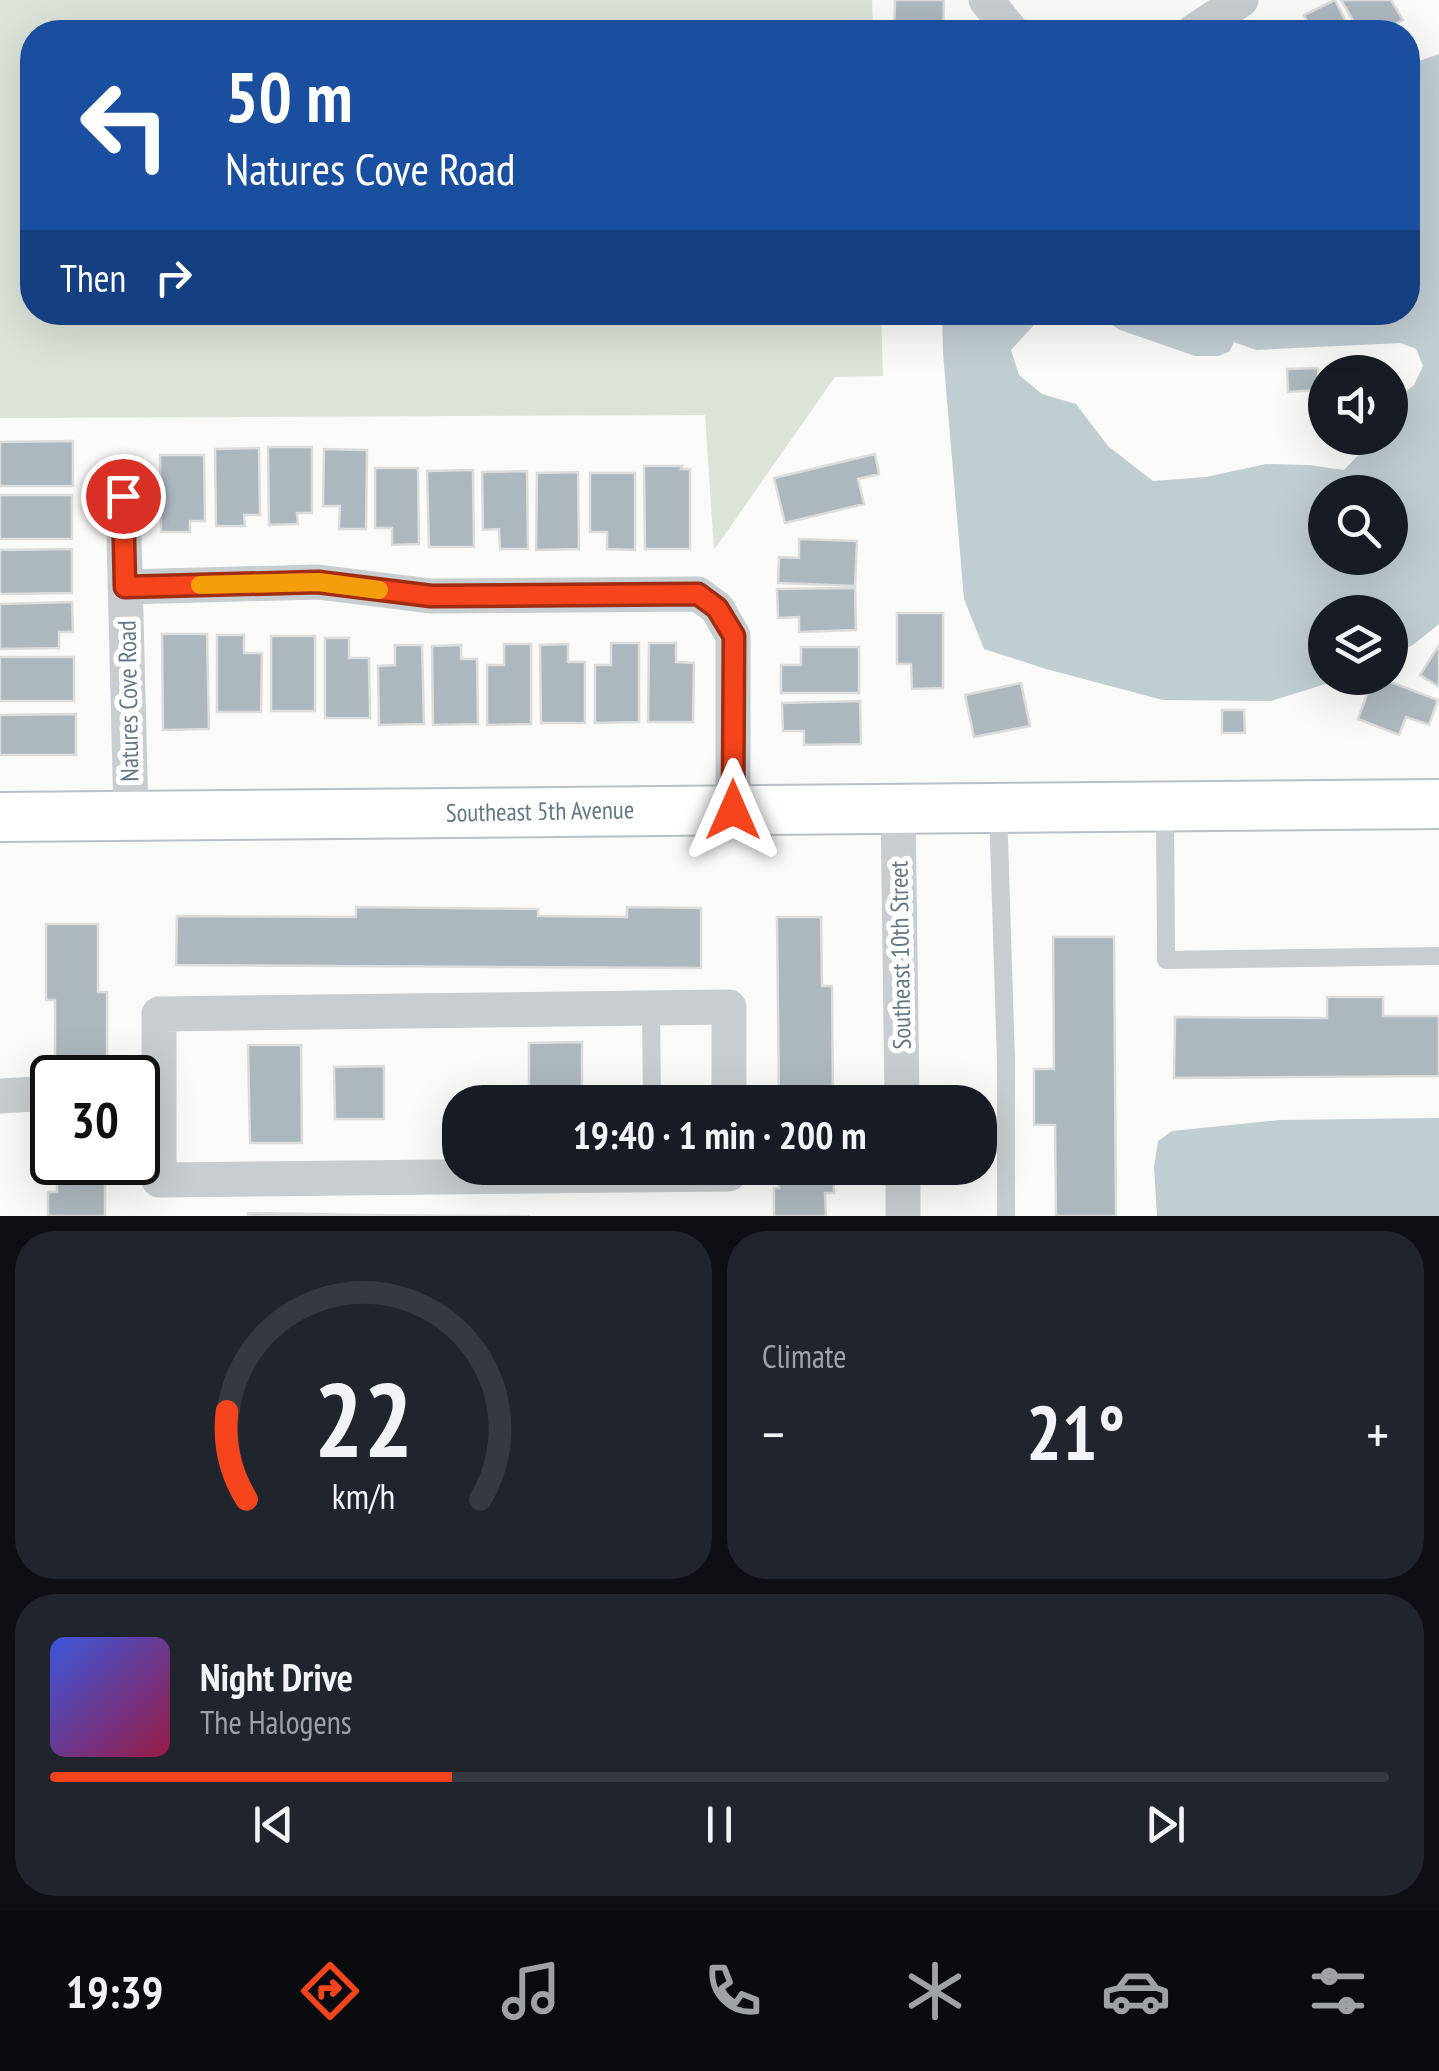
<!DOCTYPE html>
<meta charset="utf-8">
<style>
:root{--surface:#171b24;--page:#20242c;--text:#f1f3f6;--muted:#9ea1a6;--line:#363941;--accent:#f6441c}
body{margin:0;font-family:"PT Sans Narrow",sans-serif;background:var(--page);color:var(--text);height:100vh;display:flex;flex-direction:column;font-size:38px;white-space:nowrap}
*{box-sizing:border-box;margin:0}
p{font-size:32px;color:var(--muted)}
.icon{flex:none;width:55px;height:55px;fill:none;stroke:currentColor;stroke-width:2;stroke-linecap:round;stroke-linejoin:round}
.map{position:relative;height:1216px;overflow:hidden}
.side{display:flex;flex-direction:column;gap:15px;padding:15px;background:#0d0f14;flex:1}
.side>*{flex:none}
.hud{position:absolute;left:20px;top:20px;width:1400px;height:305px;border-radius:40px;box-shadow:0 10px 40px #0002;background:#1a4fa0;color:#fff;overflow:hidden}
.buttons{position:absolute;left:1308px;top:355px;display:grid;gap:20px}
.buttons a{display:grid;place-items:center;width:100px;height:100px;border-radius:50%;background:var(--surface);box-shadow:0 10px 40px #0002;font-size:50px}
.speed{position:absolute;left:30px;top:1055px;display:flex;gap:20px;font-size:50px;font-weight:700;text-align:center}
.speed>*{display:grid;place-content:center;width:130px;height:130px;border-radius:50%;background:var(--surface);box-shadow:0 10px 40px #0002;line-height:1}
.speed .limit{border:5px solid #111;border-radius:15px;background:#fff;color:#111}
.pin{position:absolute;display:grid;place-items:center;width:85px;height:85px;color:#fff;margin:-42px;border:5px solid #fff;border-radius:50%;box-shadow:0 2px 10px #0007}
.me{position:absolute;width:110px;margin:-55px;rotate:0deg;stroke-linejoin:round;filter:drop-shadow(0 0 8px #0008)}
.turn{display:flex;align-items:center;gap:35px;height:210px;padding:0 40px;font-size:45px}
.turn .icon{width:130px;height:130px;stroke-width:2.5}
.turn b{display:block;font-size:70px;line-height:85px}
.then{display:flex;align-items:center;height:95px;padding:0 40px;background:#0003;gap:20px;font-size:38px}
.big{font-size:75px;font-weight:700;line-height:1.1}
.side .tile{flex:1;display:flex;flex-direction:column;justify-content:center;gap:15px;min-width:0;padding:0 35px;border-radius:40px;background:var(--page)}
.side .dial{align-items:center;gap:0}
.dial svg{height:260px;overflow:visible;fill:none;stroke:var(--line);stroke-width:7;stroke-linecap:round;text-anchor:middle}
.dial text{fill:var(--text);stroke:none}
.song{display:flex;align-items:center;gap:30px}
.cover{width:120px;height:120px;border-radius:15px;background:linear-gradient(135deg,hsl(230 70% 55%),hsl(340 70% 35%))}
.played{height:10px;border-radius:5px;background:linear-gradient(90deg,var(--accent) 30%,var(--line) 30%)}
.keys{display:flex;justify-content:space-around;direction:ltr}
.heat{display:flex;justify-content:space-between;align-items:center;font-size:55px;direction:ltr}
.side .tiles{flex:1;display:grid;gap:15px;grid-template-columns:1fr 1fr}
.tile:last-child{grid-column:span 2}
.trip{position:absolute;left:442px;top:1085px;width:555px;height:100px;border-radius:40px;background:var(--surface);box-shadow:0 10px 40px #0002;font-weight:700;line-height:100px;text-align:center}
.dock{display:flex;height:160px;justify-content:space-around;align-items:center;background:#090b0e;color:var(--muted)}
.dock .icon{width:70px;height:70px}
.dock .on{color:var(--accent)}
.dock b{font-size:45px;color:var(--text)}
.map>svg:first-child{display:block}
</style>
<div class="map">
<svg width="1439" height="1216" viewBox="0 0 1439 1216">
<rect width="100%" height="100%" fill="#fafaf8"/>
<path fill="#dce3d8" d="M 0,0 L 872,0 L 873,32 L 32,32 L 32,312 L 881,313 L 883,376 L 835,377 L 714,550 L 705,415 L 0,418 Z"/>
<path fill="#c0cdd1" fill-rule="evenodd" d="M 1439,54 L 1439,624 L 1413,645 L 1390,656 L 1390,612 L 1325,612 L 1325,678 L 1345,678 L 1271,701 L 1163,700 L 1046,669 L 984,649 L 964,599 L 943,353 L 942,313 L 1045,313 L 1011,350 L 1019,375 L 1042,394 L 1076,404 L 1108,446 L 1153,481 L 1206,477 L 1266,464 L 1309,465 L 1344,470 L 1368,445 L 1369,438 L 1390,438 L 1390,404 L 1414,385 L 1423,366 L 1416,349 L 1400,343 L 1256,350 L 1234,342 L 1229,352 L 1218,356 L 1195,356 L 1120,330 L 1092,313 L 1408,312 L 1408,65 ZM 1325,492 L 1390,492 L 1390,558 L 1325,558 Z
M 1439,1118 L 1439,1216 L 1157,1216 L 1154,1167 L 1158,1141 L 1172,1131 L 1279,1120 Z"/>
<path fill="#adb8be" stroke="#dcdcda" stroke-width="2.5" d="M 895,0 L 944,0 L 943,32 L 894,31 Z
M 1335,0 L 1351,32 L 1313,32 L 1304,15 Z
M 1341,0 L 1391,0 L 1403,20 L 1381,32 L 1360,32 Z
M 1318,368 L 1318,390 L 1288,392 L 1287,369 Z
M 73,441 L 73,486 L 0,486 L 0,442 Z
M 268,447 L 312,447 L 312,513 L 297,513 L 298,524 L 269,525 Z
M 259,448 L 260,515 L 244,515 L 245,526 L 216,526 L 215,449 Z
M 324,449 L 367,450 L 366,529 L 339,529 L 340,506 L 323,506 Z
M 875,454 L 879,474 L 858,479 L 864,504 L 785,523 L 774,478 Z
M 160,455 L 204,455 L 205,521 L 190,521 L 190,532 L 161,532 Z
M 644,466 L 682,466 L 681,469 L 690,469 L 690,549 L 645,549 Z
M 375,468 L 418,468 L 419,544 L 392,545 L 392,528 L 375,528 Z
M 473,470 L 474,547 L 429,547 L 427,471 Z
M 527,471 L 528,549 L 500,549 L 499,529 L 483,530 L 482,472 Z
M 578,472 L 579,549 L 536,550 L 537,473 Z
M 590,473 L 635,473 L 635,550 L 607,549 L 607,532 L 590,532 Z
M 0,495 L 72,495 L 72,539 L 0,539 Z
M 799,539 L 857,541 L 855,586 L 778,583 L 779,557 L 799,558 Z
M 72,549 L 72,593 L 0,594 L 0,550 Z
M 855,588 L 856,630 L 799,632 L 799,617 L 778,618 L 777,589 Z
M 72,602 L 73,632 L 59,632 L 59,648 L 0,649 L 0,604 Z
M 897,613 L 943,613 L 943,688 L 912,689 L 911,664 L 897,664 Z
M 162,634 L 207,634 L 209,729 L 163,730 Z
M 217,635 L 244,635 L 244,653 L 262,653 L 261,712 L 217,712 Z
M 271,636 L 315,636 L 315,711 L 271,711 Z
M 325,638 L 349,638 L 349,658 L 369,658 L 370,718 L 325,718 Z
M 611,643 L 639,643 L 639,722 L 595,723 L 595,665 L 611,665 Z
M 649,643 L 676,643 L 676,662 L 694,663 L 693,722 L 648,722 Z
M 504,644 L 531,644 L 531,724 L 487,725 L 487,665 L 504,665 Z
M 568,644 L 568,662 L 585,662 L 585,723 L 541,723 L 540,645 Z
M 395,645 L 422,645 L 424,724 L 379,725 L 378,666 L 395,665 Z
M 461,645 L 461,659 L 477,659 L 478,724 L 433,725 L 432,646 Z
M 1439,645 L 1439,687 L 1420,675 Z
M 801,647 L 859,647 L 859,693 L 781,693 L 781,665 L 801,665 Z
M 0,657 L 74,657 L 74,701 L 0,701 Z
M 1373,678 L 1380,678 L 1438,700 L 1429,725 L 1406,717 L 1399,735 L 1358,719 Z
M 1021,683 L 1030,726 L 974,737 L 965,695 Z
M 860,701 L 861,744 L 804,745 L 804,731 L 783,731 L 782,703 Z
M 1222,710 L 1244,710 L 1245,733 L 1222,733 Z
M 76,714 L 76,755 L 0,755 L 0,715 Z
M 356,907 L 538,909 L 538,916 L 627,917 L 627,907 L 701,908 L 701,968 L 176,965 L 177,916 L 356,917 Z
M 777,917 L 821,917 L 822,986 L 832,986 L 833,1102 L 779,1102 Z
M 46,924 L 98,924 L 98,992 L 107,992 L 107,1066 L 55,1066 L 55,1000 L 46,1000 Z
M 1053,937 L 1114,937 L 1116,1216 L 1056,1216 L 1055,1125 L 1034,1125 L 1034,1069 L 1054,1069 Z
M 1327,997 L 1383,997 L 1383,1016 L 1439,1016 L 1439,1076 L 1174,1078 L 1175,1017 L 1327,1018 Z
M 582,1042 L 582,1102 L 529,1102 L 529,1043 Z
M 248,1045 L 301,1045 L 302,1143 L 250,1143 Z
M 384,1066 L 384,1119 L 335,1119 L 334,1067 Z
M 57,1162 L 105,1162 L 105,1216 L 48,1216 L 48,1192 L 57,1192 Z
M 779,1168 L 833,1168 L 834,1193 L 825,1193 L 826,1216 L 774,1216 L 774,1188 L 779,1188 Z
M 248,1213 L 368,1215 L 530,1216 L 248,1216 Z"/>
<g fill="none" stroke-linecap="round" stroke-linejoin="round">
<g stroke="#b9c0c5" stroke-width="52">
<path id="secondary" d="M 0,817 L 1439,804"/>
</g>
<path stroke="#c8cdd0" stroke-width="18" d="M 1165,806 L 1166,960 L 1439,956
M 998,808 L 1006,1061 L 1006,1216
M 651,1008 L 652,1102"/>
<path stroke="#c8cdd0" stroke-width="35" d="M 986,0 L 1012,32
M 1193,32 L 1241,0
M 123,496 L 131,815
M 125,587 L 318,582 L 431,596 L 698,594 L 717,608 L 733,636 L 733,809
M 898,807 L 902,1102
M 0,1096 L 52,1093
M 729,1102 L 729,1007 L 159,1014 L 159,1180 L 729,1174 L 729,1168
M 903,1168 L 903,1216"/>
<use href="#secondary" stroke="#fff" stroke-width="48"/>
</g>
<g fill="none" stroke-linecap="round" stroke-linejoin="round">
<g stroke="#a02c12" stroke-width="25">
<path id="route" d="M 123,496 L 125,587 L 318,582 L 431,596 L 698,594 L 717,608 L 734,636 L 733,810"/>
</g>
<use href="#route" stroke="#f6441c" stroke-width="18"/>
<path stroke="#f59e0b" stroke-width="18" d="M 200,585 L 318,582 L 379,590"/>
</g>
<g text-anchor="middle" stroke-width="10" stroke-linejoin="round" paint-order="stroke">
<g font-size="25" fill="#627886" stroke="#fff">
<text transform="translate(128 701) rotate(-91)" y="9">Natures Cove Road</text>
<text transform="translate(540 811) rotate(-1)" y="9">Southeast 5th Avenue</text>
<text transform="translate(900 955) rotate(-91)" y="9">Southeast 10th Street</text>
</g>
</g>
</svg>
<div class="buttons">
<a><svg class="icon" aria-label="sound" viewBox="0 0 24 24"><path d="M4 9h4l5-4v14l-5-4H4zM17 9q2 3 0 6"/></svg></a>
<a><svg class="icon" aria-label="search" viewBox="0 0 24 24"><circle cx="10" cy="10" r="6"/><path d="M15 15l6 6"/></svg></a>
<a><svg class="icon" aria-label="layers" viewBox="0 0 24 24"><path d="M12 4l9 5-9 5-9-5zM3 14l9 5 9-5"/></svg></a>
</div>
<div class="speed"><div class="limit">30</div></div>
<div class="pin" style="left:123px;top:496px;background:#d93025"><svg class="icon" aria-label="arrive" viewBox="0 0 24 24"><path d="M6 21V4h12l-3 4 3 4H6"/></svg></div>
<svg class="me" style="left:733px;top:810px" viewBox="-20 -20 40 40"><path d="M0-17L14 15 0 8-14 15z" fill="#f6441c" stroke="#fff" stroke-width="4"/></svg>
<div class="trip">19:40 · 1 min · 200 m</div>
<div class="hud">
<div class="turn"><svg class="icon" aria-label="left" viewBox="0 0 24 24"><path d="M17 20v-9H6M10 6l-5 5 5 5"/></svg><div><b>50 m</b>Natures Cove Road</div></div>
<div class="then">Then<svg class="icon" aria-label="right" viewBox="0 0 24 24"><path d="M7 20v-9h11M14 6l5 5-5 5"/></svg></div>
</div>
</div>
<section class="side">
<div class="tiles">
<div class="tile dial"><svg viewBox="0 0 100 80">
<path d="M14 69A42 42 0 1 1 86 69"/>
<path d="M14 69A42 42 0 0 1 8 42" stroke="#f6441c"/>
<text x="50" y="56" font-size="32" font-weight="700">22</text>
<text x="50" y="72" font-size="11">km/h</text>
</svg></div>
<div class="tile"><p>Climate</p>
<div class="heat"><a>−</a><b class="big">21°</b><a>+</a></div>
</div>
<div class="tile">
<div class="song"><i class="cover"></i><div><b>Night Drive</b><p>The Halogens</p></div></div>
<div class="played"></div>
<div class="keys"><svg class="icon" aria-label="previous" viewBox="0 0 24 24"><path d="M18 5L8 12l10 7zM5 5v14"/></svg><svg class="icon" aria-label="pause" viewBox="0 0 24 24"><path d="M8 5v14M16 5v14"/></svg><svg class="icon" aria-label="next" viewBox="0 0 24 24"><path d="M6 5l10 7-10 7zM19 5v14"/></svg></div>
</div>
</div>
</section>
<nav class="dock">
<b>19:39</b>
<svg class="icon on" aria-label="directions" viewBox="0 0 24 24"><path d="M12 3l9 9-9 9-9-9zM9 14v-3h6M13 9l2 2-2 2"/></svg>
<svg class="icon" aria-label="music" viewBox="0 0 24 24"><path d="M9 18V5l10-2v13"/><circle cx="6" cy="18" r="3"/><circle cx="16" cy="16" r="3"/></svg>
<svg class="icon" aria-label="phone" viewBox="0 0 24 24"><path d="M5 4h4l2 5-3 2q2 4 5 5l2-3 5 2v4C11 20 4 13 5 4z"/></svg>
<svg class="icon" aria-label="climate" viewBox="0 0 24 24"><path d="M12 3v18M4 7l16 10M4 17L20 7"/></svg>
<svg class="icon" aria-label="car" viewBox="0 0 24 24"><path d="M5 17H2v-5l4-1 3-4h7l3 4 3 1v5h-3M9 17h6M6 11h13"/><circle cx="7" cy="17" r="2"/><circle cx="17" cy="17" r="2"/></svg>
<svg class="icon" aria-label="filters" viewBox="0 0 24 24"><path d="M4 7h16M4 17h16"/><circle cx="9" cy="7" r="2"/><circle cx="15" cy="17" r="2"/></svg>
</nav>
